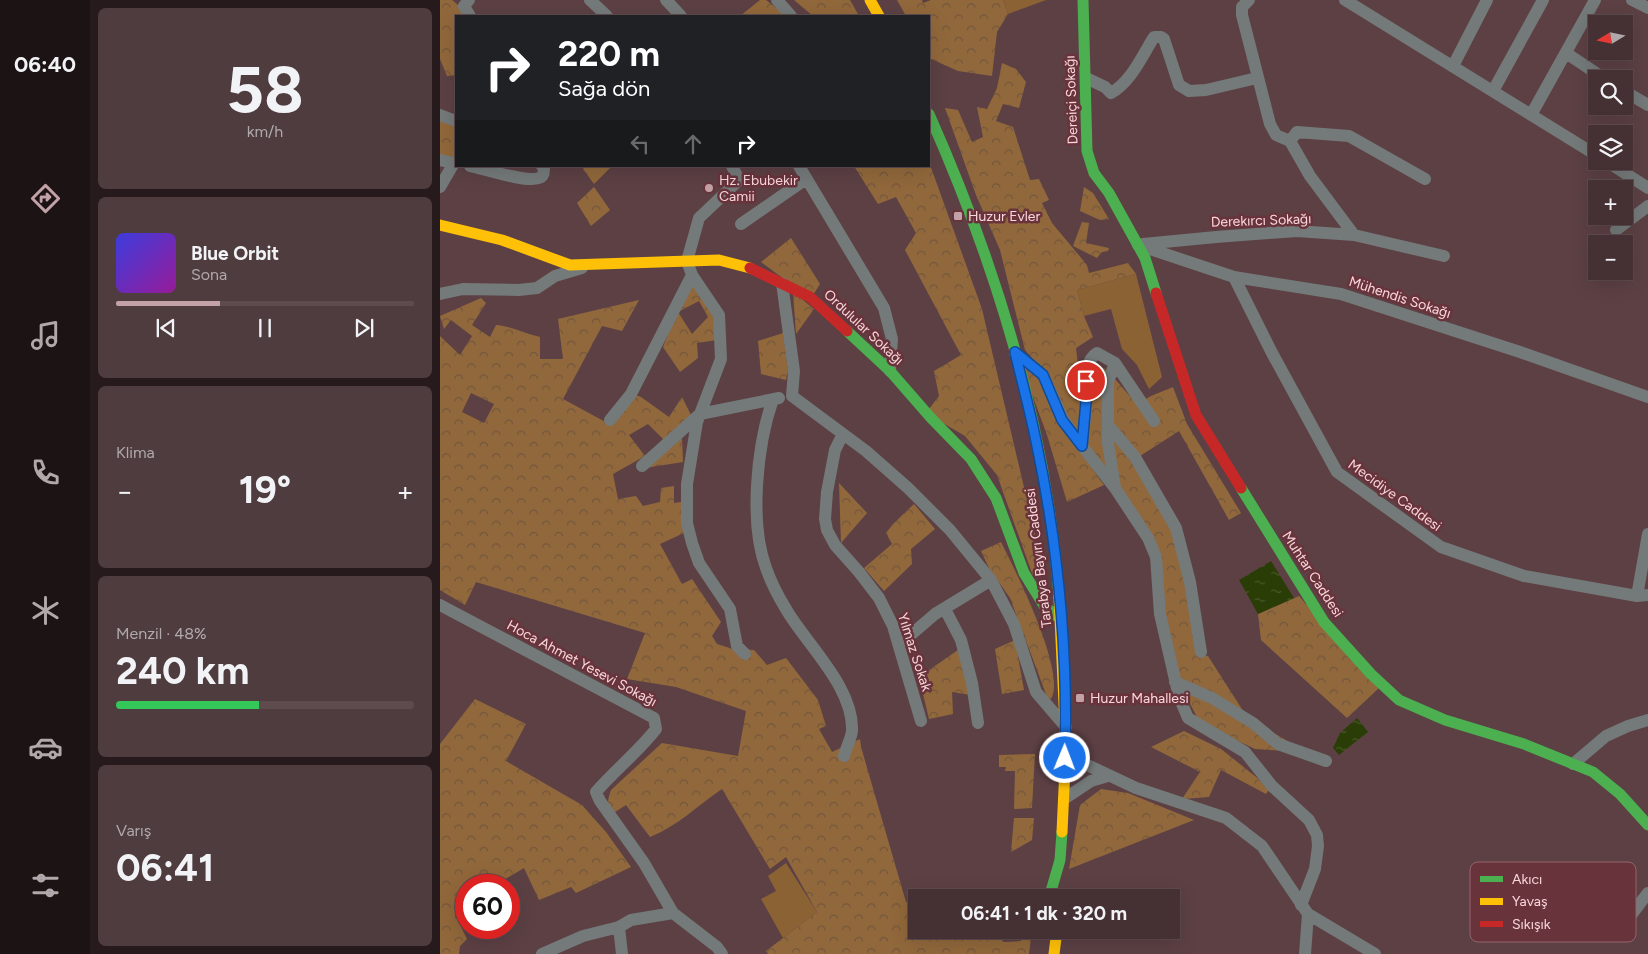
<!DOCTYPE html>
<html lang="tr">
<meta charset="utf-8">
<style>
:root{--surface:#453033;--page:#4f3c3f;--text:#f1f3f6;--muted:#b0a9ac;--line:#5d4b4e;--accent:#c2a2a6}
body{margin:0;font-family:Figtree,sans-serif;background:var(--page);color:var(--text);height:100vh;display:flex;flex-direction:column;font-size:19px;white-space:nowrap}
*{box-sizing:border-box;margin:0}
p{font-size:16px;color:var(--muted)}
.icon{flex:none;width:28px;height:28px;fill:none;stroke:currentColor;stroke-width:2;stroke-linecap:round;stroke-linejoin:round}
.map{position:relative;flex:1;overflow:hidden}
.sheet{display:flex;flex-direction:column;gap:8px;padding:8px;background:#261a1c;width:350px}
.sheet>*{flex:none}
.hud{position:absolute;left:15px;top:15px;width:475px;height:152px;border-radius:0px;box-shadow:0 5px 20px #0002,0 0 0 1px var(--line);background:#202124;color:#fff;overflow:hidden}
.needle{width:32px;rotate:260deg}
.controls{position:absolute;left:1148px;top:15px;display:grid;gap:10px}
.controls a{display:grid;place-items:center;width:45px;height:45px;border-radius:0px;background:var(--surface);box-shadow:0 5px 20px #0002,0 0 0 1px var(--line);font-size:25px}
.speed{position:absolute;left:15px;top:874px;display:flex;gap:10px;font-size:25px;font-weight:700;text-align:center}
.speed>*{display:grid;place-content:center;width:65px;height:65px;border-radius:50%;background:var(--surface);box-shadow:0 5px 20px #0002,0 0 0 1px var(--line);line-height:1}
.speed .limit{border:8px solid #d22;background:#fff;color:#111}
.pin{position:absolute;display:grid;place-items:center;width:42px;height:42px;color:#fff;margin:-21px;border:2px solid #fff;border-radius:50%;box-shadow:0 1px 5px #0007}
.me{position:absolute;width:55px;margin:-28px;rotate:1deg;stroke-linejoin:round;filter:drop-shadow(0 0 4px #0008)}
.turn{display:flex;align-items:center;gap:18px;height:105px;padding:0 20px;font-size:22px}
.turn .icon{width:65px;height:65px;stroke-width:2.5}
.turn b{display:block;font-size:35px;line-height:42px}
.lanes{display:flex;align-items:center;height:48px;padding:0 20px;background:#0003;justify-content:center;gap:25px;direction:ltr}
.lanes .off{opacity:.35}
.big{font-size:38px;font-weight:700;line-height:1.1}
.sheet .tile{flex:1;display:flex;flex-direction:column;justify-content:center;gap:8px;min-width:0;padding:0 18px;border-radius:8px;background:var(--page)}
.sheet .dial{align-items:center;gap:0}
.dial b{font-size:65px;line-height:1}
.song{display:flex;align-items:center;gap:15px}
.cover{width:60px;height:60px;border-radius:8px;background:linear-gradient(135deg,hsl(240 70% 55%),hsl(300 70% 35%))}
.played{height:5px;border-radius:2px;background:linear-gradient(90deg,var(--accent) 35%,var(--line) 35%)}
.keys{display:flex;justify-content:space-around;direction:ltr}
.heat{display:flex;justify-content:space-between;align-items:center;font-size:28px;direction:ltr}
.charge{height:8px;border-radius:4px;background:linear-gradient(90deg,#34c759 48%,var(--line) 0)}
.trip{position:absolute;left:468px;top:889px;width:272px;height:50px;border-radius:0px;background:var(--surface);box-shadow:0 5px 20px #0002,0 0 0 1px var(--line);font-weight:700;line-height:50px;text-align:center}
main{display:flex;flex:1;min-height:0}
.dock{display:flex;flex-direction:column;width:90px;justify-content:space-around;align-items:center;background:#1c1314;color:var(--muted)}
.dock .icon{width:35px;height:35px}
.dock .on{color:var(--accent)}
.dock b{font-size:22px;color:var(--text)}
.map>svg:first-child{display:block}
</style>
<main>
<nav class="dock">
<b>06:40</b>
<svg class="icon on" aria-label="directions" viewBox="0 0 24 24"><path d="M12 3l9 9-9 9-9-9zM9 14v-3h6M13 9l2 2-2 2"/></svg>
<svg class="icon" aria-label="music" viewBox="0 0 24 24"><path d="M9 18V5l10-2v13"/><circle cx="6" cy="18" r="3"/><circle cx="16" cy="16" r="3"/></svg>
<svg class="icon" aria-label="phone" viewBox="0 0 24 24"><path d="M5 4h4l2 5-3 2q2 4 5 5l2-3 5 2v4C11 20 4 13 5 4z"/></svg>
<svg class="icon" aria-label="climate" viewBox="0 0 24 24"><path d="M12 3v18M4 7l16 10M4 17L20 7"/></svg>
<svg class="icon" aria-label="car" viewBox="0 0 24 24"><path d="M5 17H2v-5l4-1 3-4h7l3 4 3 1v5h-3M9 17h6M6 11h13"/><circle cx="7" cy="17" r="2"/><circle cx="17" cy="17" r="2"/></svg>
<svg class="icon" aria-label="filters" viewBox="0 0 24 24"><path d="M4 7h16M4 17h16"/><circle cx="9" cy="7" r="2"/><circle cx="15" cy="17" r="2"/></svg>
</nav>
<section class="sheet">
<div class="tile dial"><b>58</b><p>km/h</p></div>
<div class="tile">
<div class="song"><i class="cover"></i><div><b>Blue Orbit</b><p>Sona</p></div></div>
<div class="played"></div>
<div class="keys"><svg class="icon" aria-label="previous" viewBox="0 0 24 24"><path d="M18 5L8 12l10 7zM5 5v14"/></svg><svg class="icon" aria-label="pause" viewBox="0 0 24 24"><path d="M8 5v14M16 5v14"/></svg><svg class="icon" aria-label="next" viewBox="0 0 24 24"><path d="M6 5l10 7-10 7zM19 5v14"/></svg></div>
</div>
<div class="tile"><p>Klima</p>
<div class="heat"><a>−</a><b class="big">19°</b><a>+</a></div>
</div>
<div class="tile"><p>Menzil · 48%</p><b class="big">240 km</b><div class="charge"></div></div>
<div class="tile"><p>Varış</p><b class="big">06:41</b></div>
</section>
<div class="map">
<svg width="1208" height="954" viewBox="0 0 1208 954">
<defs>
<pattern id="forest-crowns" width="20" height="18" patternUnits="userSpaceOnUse" patternTransform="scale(1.25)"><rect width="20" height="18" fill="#91683b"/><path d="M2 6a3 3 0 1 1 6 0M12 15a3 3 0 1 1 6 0" fill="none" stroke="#72563e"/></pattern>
<pattern id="water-ripples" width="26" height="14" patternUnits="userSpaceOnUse" patternTransform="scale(1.25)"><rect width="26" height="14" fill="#2a3d06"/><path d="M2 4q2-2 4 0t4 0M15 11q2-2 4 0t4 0" fill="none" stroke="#4a582a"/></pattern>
</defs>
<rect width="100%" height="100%" fill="#5c4044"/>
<path fill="url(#forest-crowns)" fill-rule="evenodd" d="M 0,0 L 12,0 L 31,16 L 16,16 L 16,75 L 7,76 L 0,59 Z
M 320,0 L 326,0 L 347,16 L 300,16 Z
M 354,0 L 410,0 L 419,16 L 373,16 Z
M 457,0 L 482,0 L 483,3 L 491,0 L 563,0 L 568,14 L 557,32 L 552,76 L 518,71 L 489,58 L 489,16 L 466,16 Z
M 562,63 L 576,69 L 586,82 L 579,108 L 563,104 L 556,121 L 573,127 L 590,180 L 599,179 L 609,200 L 602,203 L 612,223 L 647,265 L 649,273 L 688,263 L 696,274 L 637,290 L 644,316 L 653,337 L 636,348 L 638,365 L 644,371 L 639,437 L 606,374 L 585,350 L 560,250 L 536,195 L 505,108 L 518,110 L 532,142 L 543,137 L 537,107 L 547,109 L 557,88 Z
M 0,121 L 16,126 L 16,159 L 0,155 Z
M 489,162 L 542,309 L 604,572 L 593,576 L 557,475 L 525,436 L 486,413 L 499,396 L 494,371 L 521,355 L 465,250 L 476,233 L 456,197 L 438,204 L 414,166 L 489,166 Z
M 146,166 L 172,166 L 154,184 L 143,169 Z
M 154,187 L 170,210 L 151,226 L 137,203 Z
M 644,187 L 653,193 L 669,219 L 660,220 L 640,211 Z
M 642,222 L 649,223 L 646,243 L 669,248 L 668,251 L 662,252 L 657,258 L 633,246 Z
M 351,238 L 380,284 L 373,295 L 348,282 L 321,262 Z
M 253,281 L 277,316 L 277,340 L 257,343 L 258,358 L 240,372 L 223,347 L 237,312 ZM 259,301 L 268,317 L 252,334 L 238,312 Z
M 353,292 L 374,309 L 356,334 Z
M 41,298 L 46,303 L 32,325 L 50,337 L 56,325 C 71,326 85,334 100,337 L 100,359 L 123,359 L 118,319 L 199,300 L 182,331 L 162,326 L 123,399 L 171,425 L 195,395 L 201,397 L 229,417 L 242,397 L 251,415 L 225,441 L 208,424 L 189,435 L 205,456 L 173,474 L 178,499 L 196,496 L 203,506 L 220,502 L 221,488 L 234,486 L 234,503 L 241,502 L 244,533 L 220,544 L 242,584 L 252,579 L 281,622 L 272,636 L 277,644 L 293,649 L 314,650 L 327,665 L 346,658 L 378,700 L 386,726 L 379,729 L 392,752 L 420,739 L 421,747 L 466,902 L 476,906 L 476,930 L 551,930 L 553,933 L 564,942 L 581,941 L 583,930 L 592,930 L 589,954 L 328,954 L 326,951 L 377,912 L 346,857 L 330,869 L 282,789 C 258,805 238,826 210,837 L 186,805 L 172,814 C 166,806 168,798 171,790 L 222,743 L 298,756 L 306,711 L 236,687 L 187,679 L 205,633 L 36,582 L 25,605 L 0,590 L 0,336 L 20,355 L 32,336 L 11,320 L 4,329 L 0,316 ZM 31,393 L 54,404 L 44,423 L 22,412 Z
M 343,333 L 348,371 L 346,380 L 321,374 L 318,341 Z
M 652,361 L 665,369 L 669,376 L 672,480 L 644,446 Z
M 582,367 L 599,379 L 617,420 L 664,485 L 627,502 L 607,435 Z
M 673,377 L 697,404 L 711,396 L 733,387 L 747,424 L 801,513 L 789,520 L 739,431 L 700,456 L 671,424 Z
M 670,430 L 735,528 L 761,655 L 768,656 L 807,717 L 866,752 L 815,749 L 794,739 L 757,717 L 739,683 L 722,614 L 719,557 L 678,487 Z
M 242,438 L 243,462 L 205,468 Z
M 399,483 L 427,513 L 401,543 Z
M 474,504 L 495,529 L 471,549 L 472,564 L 444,591 L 424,568 L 452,544 L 446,533 L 453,524 Z
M 561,542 C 575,570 627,672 611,699 L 607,697 L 570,598 L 549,568 L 541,551 Z
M 859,596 L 939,688 L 907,718 L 821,640 L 818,614 Z
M 575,640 L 584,690 L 562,694 L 555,649 Z
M 518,650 L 531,695 L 512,692 L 513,714 L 489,719 L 479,677 Z
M 35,699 L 86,724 L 66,761 L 142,805 L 166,832 L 191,867 L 136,893 L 131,887 L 99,900 L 84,868 L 55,885 L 26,885 L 26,907 L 15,915 L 27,939 L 20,946 L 19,954 L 0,954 L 0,744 Z
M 744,731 L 781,749 L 830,788 L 826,794 L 781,770 L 769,797 L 742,799 L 760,772 L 711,747 Z
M 595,754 L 592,808 L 574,809 L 575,771 L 565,771 L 566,767 L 559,767 L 559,755 Z
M 661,789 L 688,793 L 754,820 L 629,869 L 640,805 Z
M 574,818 L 594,818 L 592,840 L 571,852 Z"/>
<path fill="#8b6234" d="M 563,0 L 606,0 L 568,14 Z
M 696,274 L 722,377 L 709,389 L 697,365 L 682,349 L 671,309 L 644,316 L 637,290 Z
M 346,863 L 377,912 L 343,938 L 321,899 L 336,891 L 328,876 Z"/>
<path fill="url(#water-ripples)" d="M 831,561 L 854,598 L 818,614 L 799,580 Z
M 917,718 L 928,732 L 899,755 L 893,748 L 900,733 Z"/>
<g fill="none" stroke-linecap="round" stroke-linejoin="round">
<path stroke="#747979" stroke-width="12" d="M 29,0 L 24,6 L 30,16
M 150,0 L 167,16
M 226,0 L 241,16
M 337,0 L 351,16
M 809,0 L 802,7 L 802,15 L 830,124 L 836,135 L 850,141
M 905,0 L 1156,155
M 1192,0 L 1208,8
M 1126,53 L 1165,79
M 1013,66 L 1047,0
M 646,78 L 665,87 L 671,93 C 691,82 702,56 714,37 L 721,37 L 724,39 L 739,85 L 749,91 L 766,90 L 817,78
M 1053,91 L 1103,0
M 1184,91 L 1208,105
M 0,115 L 16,121
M 1091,115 L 1155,0
M 0,160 L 14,163 L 0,187
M 1166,161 L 1208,188
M 30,166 C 45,169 86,183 99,178 C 103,177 104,173 104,169 L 102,166
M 292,166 L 299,180 L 259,218 L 247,261 L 252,275 L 279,315 L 281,359 L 257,422 L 247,484 L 247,523 L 252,543 L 259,563 L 290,609 L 297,646 L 305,654
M 359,166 L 444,308 L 452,339 L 450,371
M 301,224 L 366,179
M 1176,230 L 1208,206
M 914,235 L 870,176 L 850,141 L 857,132 L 909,136 L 985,179
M 703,244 L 776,237 L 857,231 L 914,235 L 1004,256
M 698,245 L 794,277 L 901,294 L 1080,352 L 1208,397
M 794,277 L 832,353 L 897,472 L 1001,547 L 1084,576 L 1197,596 L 1208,595
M 342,283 L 354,371 L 352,396 L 426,451 L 468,488 L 510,530 L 551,580 L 574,624 L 596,692 L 626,727
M 0,294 L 23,289 L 79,290 L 97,288 L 115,276 L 142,268
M 575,353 L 603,375 L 623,419 L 642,446 L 675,488
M 333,399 C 317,445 309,522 326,568 C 331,582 338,596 346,609 C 366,644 414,687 412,731 C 411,739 406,748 404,756
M 170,420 L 191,394 L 252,275
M 714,421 L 675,363 L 668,382 L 668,443 L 675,488 L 708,538 L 716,557 L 720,614 L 739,697 L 748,718 L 805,752 L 832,786 L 869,820 L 877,835 L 878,846 L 875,869 L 861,905
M 668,425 L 695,457 L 736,528 L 750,582 L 761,652
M 403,434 L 395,450 L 387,492 L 385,519 L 387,530 L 395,545 L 419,572 L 439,598 L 453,626 L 481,721
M 642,446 C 643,432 646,417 646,402 C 647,388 642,362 657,353 L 675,363
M 202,466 L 260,414 L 339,398
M 1197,596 L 1208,534
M 0,605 L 214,718 L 216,729 C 198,752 175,770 156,792 L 160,801 L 204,863 L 233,913
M 505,609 L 521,640 L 532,683 L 538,723
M 459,645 L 495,614 L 551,580
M 735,682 L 772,698 L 813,723 L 838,744 L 886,761
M 625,758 L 641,762 L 696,788 L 786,818 L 822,846 L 868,914 L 865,954
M 1133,764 L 1166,736 L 1188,726 L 1208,720
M 624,799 L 651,781 L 668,776
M 868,914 L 935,954
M 1185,923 L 1208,893
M 179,927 L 182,954
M 102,954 L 143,936 L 179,927 L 191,920 L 233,913 L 277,947 L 282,954"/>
<path stroke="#4caf50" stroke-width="11" d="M 643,0 L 647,151 L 654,173 L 669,193 L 705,258 L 716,293
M 489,114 C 557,267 607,430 619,597
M 407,331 L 450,371 L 491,418 L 531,459 L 556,498 L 584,573 L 605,607 L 621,619
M 801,488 L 884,622 L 931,674 L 959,700 L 1005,720 L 1084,744 L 1153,772 L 1180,794 L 1208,825
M 609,898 L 620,860 L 622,832"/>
<path stroke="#ffc107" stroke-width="11" d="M 430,0 L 439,16
M 0,225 L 62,240 L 130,265 L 279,260 L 310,268
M 619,597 L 626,746 L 622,832
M 614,954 L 617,930"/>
<path stroke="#c62828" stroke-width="11" d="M 310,268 L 370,297 L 407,331
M 716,293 L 756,415 L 801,488"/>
</g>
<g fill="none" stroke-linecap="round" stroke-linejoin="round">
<g stroke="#114b97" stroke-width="12">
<path id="route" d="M 625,758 C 628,652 618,544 596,441 C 590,411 582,382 575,352 L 603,375 L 622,420 L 642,446 L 646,402 L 646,381"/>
</g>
<use href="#route" stroke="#1a73e8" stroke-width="9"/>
</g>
<g fill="#c2a2a6" stroke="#69333c" stroke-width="2">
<circle cx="269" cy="188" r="5"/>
<rect x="513" y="211" width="10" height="10" rx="2.5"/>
<rect x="635" y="693" width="10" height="10" rx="2.5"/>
</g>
<g text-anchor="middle" stroke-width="5" stroke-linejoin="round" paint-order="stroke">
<g font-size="14" fill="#f9d7db" stroke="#69333c">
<text transform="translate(631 100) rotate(-92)" y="5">Dereiçi Sokağı</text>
<text transform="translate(821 220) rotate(-2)" y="5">Derekırcı Sokağı</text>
<text transform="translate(960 297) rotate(18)" y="5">Mühendis Sokağı</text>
<text transform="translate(424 327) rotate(43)" y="5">Ordulular Sokağı</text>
<text transform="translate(955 495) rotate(36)" y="5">Mecidiye Caddesi</text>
<text transform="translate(598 558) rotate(-97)" y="5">Tarabya Bayırı Caddesi</text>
<text transform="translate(873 574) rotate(57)" y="5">Muhtar Caddesi</text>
<text transform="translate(475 652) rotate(72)" y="5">Yılmaz Sokak</text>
<text transform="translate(142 663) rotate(28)" y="5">Hoca Ahmet Yesevi Sokağı</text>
</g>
<g font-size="14" fill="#f9d7db" stroke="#69333c" text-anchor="start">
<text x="279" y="185">Hz. Ebubekir<tspan x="279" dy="16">Camii</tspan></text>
<text x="528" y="221">Huzur Evler</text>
<text x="650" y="703">Huzur Mahallesi</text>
</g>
</g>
<rect x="1030" y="862" width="166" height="80" rx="8" fill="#69333c" stroke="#94646c" stroke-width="1"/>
<rect x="1040" y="876" width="23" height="6" fill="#4caf50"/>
<rect x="1040" y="898" width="23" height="7" fill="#ffc107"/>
<rect x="1040" y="921" width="23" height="6" fill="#c62828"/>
<g font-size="14" fill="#f9d7db">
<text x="1072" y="884">Akıcı</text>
<text x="1072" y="906">Yavaş</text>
<text x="1072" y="929">Sıkışık</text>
</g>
</svg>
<div class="controls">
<a><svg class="needle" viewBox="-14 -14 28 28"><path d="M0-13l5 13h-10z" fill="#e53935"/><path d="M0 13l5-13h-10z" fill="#b0a9ac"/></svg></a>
<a><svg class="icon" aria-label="search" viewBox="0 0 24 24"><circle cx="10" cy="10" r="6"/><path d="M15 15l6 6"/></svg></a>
<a><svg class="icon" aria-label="layers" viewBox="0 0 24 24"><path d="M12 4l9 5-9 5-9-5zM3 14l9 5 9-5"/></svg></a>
<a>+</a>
<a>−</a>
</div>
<div class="speed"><div class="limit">60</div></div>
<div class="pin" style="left:646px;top:381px;background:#d93025"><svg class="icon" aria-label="arrive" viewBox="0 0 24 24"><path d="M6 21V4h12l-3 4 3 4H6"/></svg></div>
<svg class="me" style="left:625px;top:758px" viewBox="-20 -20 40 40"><circle r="17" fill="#1a73e8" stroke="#fff" stroke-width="3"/><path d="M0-11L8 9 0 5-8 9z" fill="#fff"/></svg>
<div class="trip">06:41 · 1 dk · 320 m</div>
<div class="hud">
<div class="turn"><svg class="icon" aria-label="right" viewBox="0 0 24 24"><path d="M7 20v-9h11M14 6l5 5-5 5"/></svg><div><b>220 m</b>Sağa dön</div></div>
<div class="lanes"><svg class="icon off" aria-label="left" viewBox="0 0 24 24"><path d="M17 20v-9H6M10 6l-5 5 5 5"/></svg><svg class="icon off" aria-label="ahead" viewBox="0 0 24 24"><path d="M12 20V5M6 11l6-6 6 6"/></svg><svg class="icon" aria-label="right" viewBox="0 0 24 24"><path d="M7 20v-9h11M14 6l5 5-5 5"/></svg></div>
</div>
</div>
</main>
